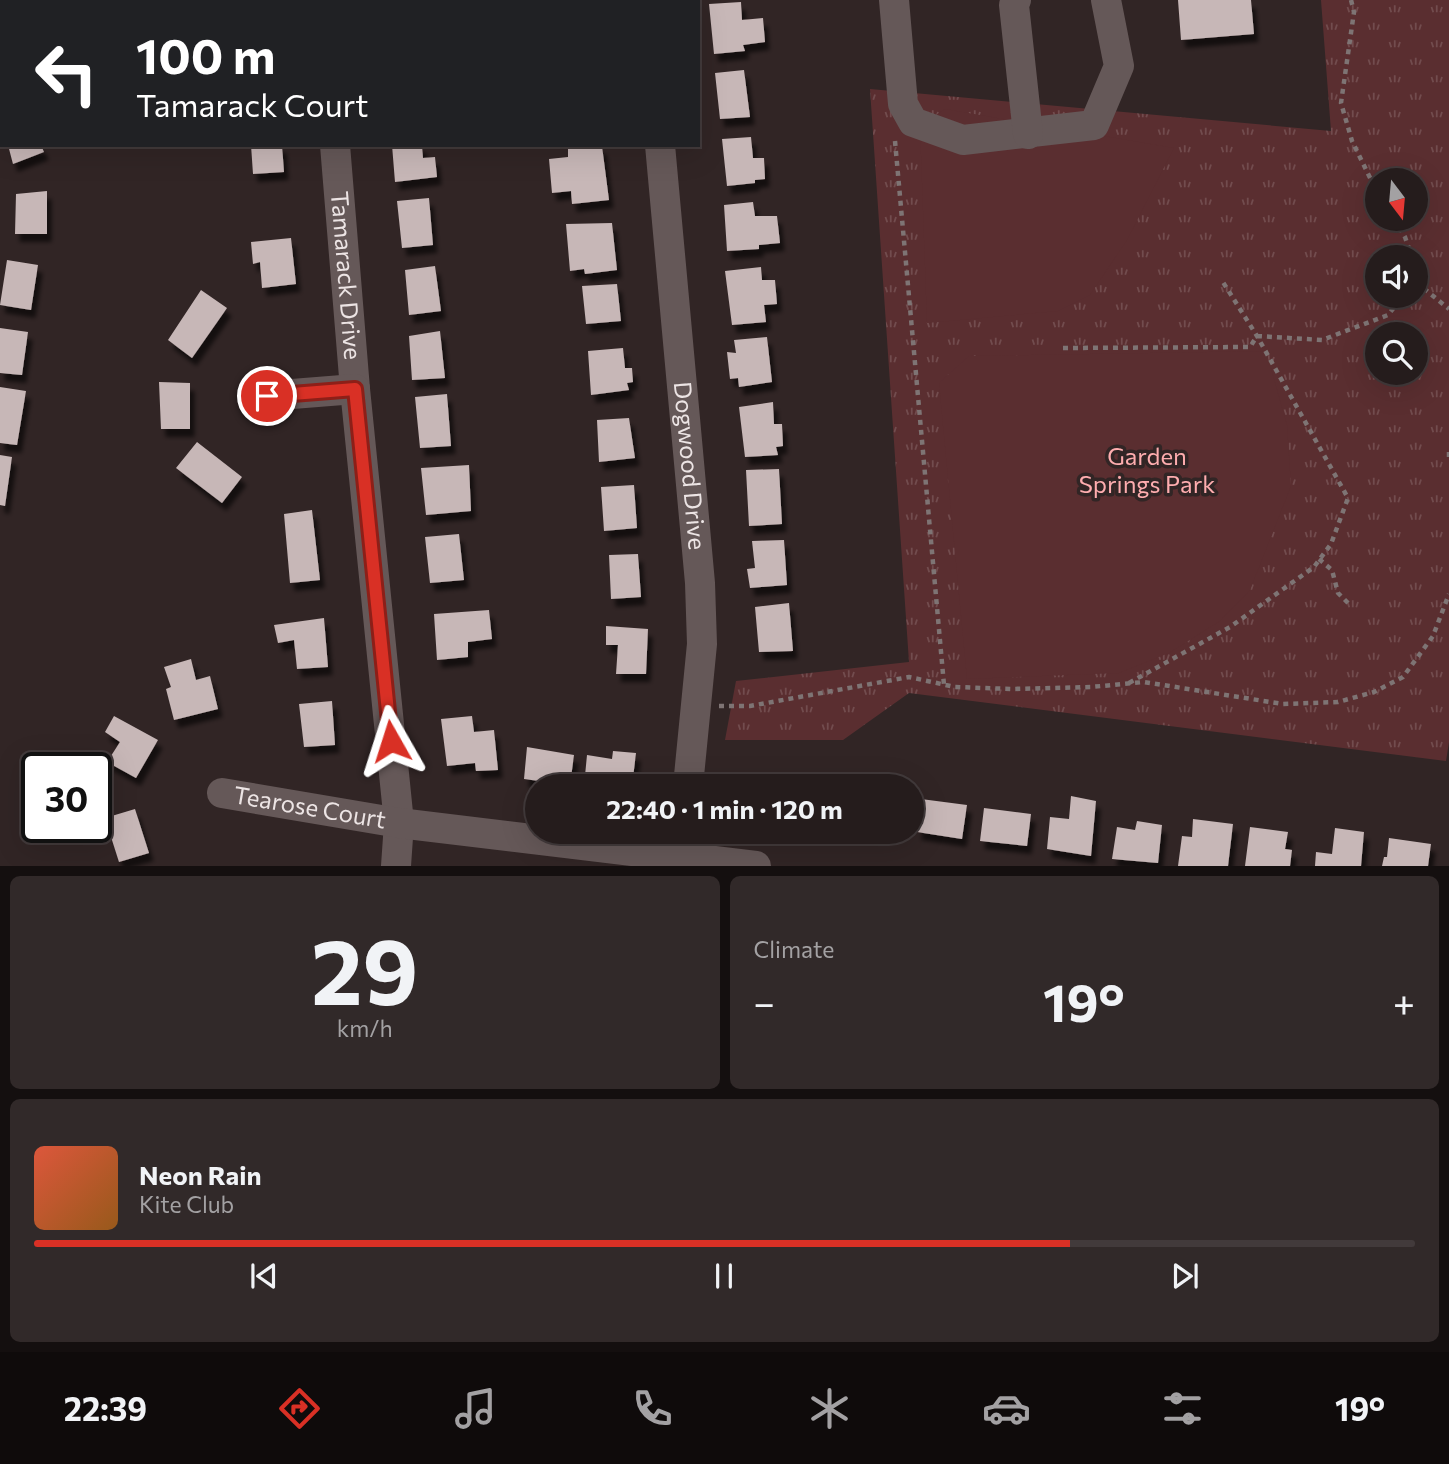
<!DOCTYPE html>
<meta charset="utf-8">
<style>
:root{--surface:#251c1c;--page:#312929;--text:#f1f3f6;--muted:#a3a1a3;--line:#423a3b;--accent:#d93025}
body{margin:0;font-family:Commissioner,sans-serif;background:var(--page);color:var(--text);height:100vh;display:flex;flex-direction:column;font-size:26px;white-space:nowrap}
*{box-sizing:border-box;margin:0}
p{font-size:23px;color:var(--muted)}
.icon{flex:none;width:38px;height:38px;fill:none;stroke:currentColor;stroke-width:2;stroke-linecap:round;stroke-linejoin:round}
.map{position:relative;height:866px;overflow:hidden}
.details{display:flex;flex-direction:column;gap:10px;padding:10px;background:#140f0f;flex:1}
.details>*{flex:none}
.top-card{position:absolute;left:0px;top:0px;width:700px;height:147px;box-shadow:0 7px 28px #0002,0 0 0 2px var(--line);background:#202124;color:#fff;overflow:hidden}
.needle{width:46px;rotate:164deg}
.tools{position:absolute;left:1365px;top:168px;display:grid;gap:14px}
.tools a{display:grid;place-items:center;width:63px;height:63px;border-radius:50%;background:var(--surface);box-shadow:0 7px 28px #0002,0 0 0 2px var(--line);font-size:35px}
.speed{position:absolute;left:21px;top:752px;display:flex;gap:14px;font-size:35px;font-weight:700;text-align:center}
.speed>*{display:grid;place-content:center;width:91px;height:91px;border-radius:50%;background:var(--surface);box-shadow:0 7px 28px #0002,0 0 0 2px var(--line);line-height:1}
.speed .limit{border:4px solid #111;border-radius:10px;background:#fff;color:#111}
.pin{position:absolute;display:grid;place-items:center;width:60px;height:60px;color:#fff;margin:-30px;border:4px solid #fff;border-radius:50%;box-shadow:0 2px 7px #0007}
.me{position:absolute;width:77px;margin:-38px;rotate:354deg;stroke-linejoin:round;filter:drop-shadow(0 0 5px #0008)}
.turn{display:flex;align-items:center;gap:24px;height:147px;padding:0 21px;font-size:32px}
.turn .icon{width:91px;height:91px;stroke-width:2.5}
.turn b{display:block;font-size:49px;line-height:60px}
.big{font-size:52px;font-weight:700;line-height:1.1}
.details .widget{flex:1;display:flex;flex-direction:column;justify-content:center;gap:10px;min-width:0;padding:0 24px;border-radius:10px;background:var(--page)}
.details .dial{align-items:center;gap:0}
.dial b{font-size:91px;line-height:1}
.song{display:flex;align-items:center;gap:21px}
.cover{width:84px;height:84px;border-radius:10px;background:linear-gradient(135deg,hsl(10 70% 55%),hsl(30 70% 35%))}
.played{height:7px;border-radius:4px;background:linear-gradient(90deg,var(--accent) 75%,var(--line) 75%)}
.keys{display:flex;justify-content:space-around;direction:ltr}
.heat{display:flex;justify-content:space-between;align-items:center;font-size:38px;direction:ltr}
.details .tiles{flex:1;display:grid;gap:10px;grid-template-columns:1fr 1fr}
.widget:last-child{grid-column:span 2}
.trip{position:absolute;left:525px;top:774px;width:399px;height:70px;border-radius:35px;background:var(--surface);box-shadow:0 7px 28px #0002,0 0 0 2px var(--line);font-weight:700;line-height:70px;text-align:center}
.dock{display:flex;height:112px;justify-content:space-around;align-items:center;background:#0f0b0b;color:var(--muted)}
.dock .icon{width:49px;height:49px}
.dock .active{color:var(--accent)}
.dock b{font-size:32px;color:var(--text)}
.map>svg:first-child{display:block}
</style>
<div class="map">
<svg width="1449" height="866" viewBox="0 0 1449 866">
<defs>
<pattern id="grass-tufts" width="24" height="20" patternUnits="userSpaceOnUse" patternTransform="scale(1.75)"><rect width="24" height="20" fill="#5a2e30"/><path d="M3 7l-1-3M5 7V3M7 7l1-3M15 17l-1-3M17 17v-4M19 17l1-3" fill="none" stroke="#724c4e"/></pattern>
<filter id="shadow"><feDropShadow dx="4.5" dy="8" stdDeviation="2" flood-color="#0009"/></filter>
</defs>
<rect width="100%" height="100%" fill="#312525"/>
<path fill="url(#grass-tufts)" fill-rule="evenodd" d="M 1321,0 L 1449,0 L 1449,742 L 1446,761 L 909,693 L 843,740 L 725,740 L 736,681 L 909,662 L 870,89 L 1331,131 ZM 1377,180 L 1416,180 L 1416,219 L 1377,219 ZM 1377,257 L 1416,257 L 1416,296 L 1377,296 ZM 1377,334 L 1416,334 L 1416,373 L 1377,373 Z"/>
<path fill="#5a2e30" d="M 945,109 L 1174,148 L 1127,240 L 1090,295 L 1058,311 L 927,323 L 920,126 Z
M 1266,351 L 1287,425 L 1291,486 L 1250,590 L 1220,621 L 1169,653 L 1119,673 L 967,679 L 939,383 L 969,356 Z"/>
<path fill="#c7b7b7" filter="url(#shadow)" d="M 1178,0 L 1251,0 L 1254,34 L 1181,40 Z
M 741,2 L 742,20 L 763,18 L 765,42 L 743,45 L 745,51 L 714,54 L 709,4 Z
M 744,70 L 750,117 L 720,119 L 715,73 Z
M 751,137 L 753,158 L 764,158 L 765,179 L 755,180 L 755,183 L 727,186 L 722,139 Z
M 8,145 L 41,145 L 44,152 L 13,164 Z
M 251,145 L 282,145 L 284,172 L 253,174 Z
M 392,145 L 422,145 L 423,158 L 435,157 L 437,177 L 395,182 Z
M 602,146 L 609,200 L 572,204 L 571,191 L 552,193 L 549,159 L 568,157 L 568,149 Z
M 47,191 L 47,234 L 15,234 L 16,194 Z
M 429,198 L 433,245 L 402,248 L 397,201 Z
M 753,202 L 755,216 L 777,216 L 780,243 L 759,245 L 759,249 L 727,251 L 724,205 Z
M 612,223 L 617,270 L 585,274 L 584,269 L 570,271 L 566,224 Z
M 291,238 L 296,284 L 262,288 L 260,262 L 253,264 L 251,242 Z
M 7,260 L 38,265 L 31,310 L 0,305 Z
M 435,266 L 441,311 L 409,315 L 405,270 Z
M 761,267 L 762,280 L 775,280 L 777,304 L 764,305 L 766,322 L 732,325 L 725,271 Z
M 617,284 L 621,321 L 586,324 L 582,286 Z
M 201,290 L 227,308 L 192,358 L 168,340 Z
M 0,328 L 28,332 L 22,375 L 0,373 Z
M 440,331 L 445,378 L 412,380 L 409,336 Z
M 767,337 L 772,382 L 739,387 L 738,378 L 730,379 L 727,352 L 736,353 L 734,340 Z
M 623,348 L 625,368 L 632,368 L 633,382 L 627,383 L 629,390 L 591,395 L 588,351 Z
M 159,382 L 190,383 L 190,429 L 161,429 Z
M 0,387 L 26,391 L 17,445 L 0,443 Z
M 447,394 L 451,446 L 420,448 L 415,397 Z
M 773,402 L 774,424 L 782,424 L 783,446 L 776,447 L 778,455 L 745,457 L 739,407 Z
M 629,418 L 635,458 L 599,462 L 597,420 Z
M 197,442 L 242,477 L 222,503 L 176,468 Z
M 0,455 L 12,457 L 5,506 L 0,505 Z
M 469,465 L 471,511 L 426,515 L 421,468 Z
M 779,469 L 782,524 L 749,526 L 746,470 Z
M 634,485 L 637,528 L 604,531 L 601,487 Z
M 312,510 L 320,580 L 290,583 L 284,514 Z
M 459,534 L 464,580 L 430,583 L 425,537 Z
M 784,540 L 787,585 L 750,588 L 747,569 L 755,568 L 752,541 Z
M 638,554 L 641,597 L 611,599 L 609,555 Z
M 789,603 L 793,651 L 759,652 L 755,607 Z
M 489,610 L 492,639 L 468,642 L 468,657 L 437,660 L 434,614 Z
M 324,618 L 328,667 L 297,669 L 294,640 L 278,643 L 274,625 Z
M 606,626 L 648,629 L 646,674 L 616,674 L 618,645 L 606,645 Z
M 191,659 L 196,680 L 210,676 L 218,709 L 174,720 L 166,689 L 171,687 L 164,667 Z
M 332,701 L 335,745 L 304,747 L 299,704 Z
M 114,716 L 158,740 L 136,778 L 107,762 L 120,742 L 105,732 Z
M 472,716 L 474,732 L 494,730 L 498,770 L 476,771 L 475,763 L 447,766 L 441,719 Z
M 527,747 L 574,755 L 570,785 L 524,779 Z
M 613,751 L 636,753 L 632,786 L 584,786 L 587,755 L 612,759 Z
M 749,777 L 796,784 L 796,786 L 748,786 Z
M 1071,796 L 1096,801 L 1091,856 L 1047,849 L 1050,817 L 1069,819 Z
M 921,799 L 967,805 L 962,839 L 917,832 Z
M 984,808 L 1031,814 L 1027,846 L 980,841 Z
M 135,809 L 149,853 L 119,862 L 105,818 Z
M 1193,819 L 1233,824 L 1228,866 L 1178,866 L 1182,836 L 1192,837 Z
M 1137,821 L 1162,825 L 1158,863 L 1112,859 L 1117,827 L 1135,830 Z
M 1250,827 L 1288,832 L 1285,849 L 1292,850 L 1290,866 L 1245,866 Z
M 1335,828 L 1364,832 L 1361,866 L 1315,866 L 1316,852 L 1332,854 Z
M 1389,838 L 1431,844 L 1428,866 L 1382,866 L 1384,857 L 1387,857 Z"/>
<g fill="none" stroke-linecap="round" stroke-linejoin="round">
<path stroke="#7e7474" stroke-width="4.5" stroke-dasharray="5 5" stroke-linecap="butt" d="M 1351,0 L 1354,12 L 1341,103 L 1352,141 L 1377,192
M 895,141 L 944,685
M 1394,219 L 1405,237 L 1412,257
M 1416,282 L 1449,309
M 1063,348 L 1250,347 L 1257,336 L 1322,340 L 1388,315 L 1403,296
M 1449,452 L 1449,458
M 1319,559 L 1332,570 L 1338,593 L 1348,603
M 1129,683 L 1230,627 L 1314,567 L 1331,544 L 1348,498 L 1257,336 L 1221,279
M 719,706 L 750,706 L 909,677 L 955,687 L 1011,689 L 1091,687 L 1144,682 L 1283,704 L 1338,702 L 1374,692 L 1403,677 L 1433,636 L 1449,594"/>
<g stroke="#655858" stroke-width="30">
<path d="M 324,0 L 324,2"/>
<path d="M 647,0 L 648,2"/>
<path d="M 894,0 L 903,104 L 913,122 L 963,140 L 1094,125 L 1119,66 L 1106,0"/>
<path d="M 1016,0 L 1014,5 L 1028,134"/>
<path id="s1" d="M 335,145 L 355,389 L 399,823 L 396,866"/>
<path id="s2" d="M 660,145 L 700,583 L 702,644 L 688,786"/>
<path d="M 267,396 L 355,389"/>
<path id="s3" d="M 222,793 L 399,823 L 756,866"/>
</g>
</g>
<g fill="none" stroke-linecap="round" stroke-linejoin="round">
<g stroke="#8d1f18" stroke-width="18">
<path id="route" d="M 267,396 L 355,389 L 391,741"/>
</g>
<use href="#route" stroke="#d93025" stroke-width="12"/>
</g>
<g text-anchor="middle" stroke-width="7" stroke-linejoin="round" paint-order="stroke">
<g font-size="24" fill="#ece4e4" stroke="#312525">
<text dy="8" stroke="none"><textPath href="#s1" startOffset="131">Tamarack Drive</textPath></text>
<text dy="8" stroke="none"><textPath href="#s2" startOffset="322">Dogwood Drive</textPath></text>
<text dy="8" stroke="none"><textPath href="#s3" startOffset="89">Tearose Court</textPath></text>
</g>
<g font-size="24" fill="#feadaf" stroke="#312525">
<text x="1147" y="465">Garden<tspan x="1147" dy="28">Springs Park</tspan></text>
</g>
</g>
</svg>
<div class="tools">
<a><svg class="needle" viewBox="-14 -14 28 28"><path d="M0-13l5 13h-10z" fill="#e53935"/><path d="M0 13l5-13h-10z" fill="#a3a1a3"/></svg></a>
<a><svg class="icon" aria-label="sound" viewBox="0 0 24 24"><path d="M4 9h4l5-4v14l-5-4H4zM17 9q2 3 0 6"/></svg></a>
<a><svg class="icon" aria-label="search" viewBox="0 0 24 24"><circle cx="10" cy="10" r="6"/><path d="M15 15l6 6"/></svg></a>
</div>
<div class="speed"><div class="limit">30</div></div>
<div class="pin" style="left:267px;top:396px;background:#d93025"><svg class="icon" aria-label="arrive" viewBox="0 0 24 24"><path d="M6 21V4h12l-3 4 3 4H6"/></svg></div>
<svg class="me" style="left:391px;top:741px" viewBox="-20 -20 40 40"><path d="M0-17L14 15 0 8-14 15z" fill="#d93025" stroke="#fff" stroke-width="4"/></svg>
<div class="trip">22:40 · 1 min · 120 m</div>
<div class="top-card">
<div class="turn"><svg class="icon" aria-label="left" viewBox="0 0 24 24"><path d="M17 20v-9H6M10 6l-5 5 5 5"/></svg><div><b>100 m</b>Tamarack Court</div></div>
</div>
</div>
<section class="details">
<div class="tiles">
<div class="widget dial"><b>29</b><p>km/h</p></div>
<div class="widget"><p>Climate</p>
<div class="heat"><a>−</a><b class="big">19°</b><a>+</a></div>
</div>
<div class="widget">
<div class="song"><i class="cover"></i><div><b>Neon Rain</b><p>Kite Club</p></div></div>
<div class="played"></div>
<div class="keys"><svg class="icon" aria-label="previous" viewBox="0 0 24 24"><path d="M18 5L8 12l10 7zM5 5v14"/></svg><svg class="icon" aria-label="pause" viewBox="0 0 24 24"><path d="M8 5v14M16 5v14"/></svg><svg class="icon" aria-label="next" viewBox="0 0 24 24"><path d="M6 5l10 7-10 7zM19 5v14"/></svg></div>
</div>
</div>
</section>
<nav class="dock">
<b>22:39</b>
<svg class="icon active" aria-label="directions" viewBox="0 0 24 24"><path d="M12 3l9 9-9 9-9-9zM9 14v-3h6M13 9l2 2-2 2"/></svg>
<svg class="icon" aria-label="music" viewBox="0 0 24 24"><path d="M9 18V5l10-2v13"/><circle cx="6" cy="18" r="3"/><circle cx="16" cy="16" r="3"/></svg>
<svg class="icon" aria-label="phone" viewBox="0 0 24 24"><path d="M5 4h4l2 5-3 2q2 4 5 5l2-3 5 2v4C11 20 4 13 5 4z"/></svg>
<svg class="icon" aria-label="climate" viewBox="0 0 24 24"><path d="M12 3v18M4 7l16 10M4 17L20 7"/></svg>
<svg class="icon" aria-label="car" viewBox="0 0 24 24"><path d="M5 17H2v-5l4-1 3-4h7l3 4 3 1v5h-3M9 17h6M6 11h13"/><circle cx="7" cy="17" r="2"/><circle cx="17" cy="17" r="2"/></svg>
<svg class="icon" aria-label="filters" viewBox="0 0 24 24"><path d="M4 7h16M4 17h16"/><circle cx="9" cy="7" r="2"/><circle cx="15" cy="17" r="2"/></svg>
<b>19°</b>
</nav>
